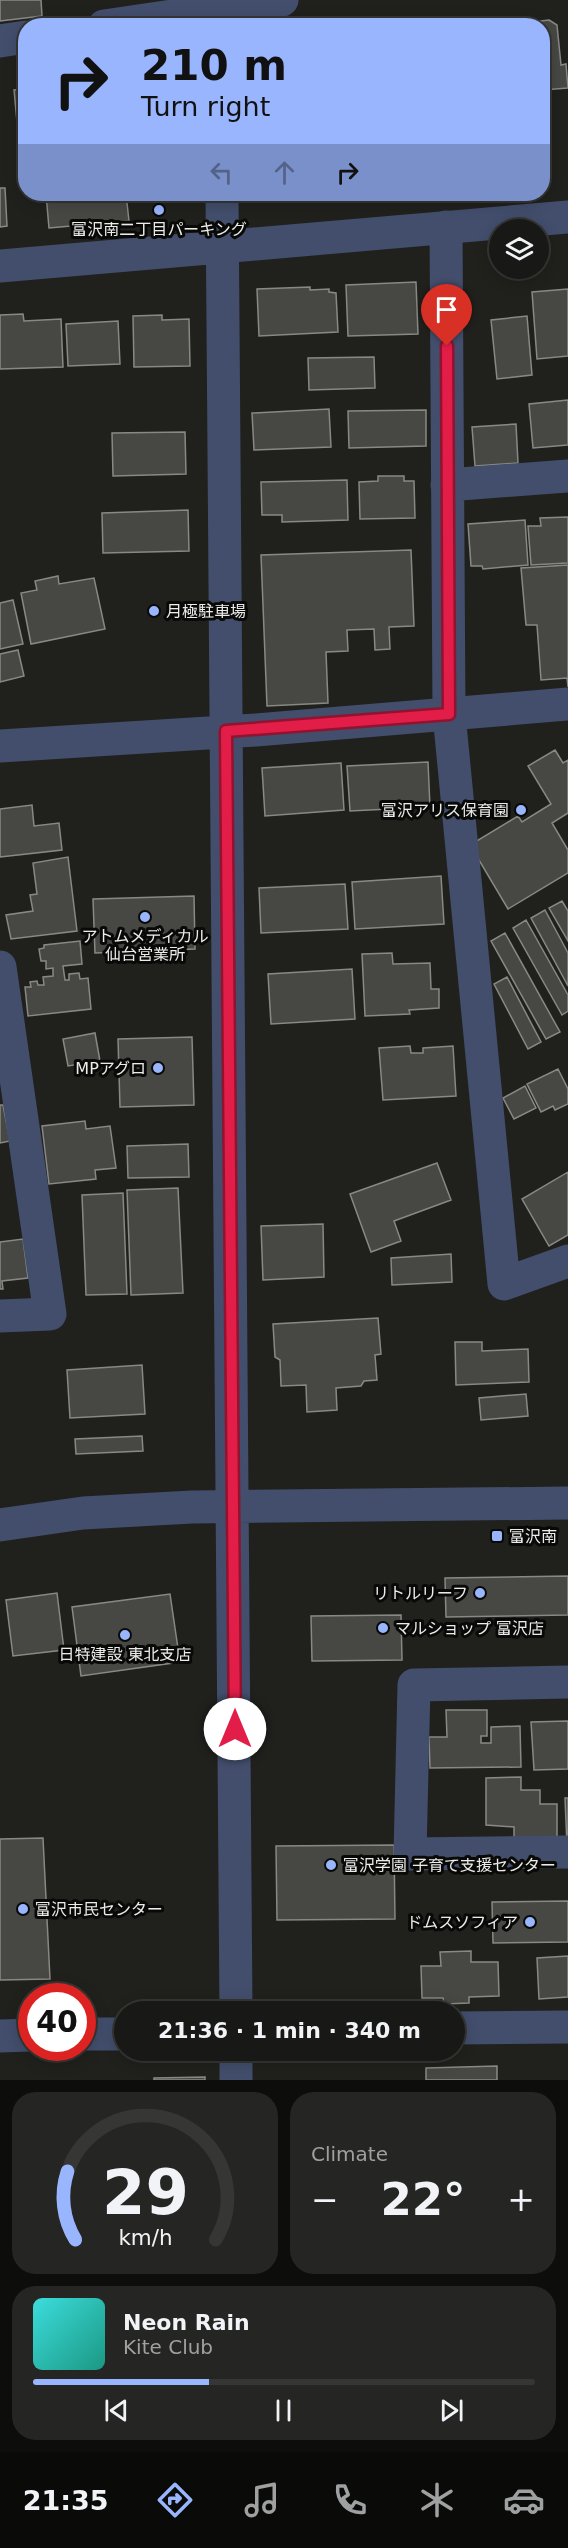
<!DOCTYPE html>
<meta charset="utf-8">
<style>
:root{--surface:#181816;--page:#252523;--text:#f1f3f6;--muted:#9fa0a1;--line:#363735;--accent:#99b5fd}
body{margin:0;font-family:"DejaVu Sans","Noto Sans JP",sans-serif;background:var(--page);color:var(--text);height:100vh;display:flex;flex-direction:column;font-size:22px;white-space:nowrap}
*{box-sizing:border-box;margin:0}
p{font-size:20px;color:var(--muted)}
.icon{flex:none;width:33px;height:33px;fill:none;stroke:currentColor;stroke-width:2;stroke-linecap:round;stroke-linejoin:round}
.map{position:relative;height:2080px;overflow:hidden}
.details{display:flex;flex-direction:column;gap:12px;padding:12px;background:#0d0d0c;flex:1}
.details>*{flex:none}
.guide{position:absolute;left:18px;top:18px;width:532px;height:183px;border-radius:24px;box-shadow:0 3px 15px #0003,0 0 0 2px var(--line);background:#99b5fd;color:#111;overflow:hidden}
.buttons{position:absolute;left:489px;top:219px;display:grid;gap:12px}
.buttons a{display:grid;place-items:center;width:60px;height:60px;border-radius:50%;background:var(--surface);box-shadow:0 3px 15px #0003,0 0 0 2px var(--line);font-size:30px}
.speed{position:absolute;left:18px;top:1983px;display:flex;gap:12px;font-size:30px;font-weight:700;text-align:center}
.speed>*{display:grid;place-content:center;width:78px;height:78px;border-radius:50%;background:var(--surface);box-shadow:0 3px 15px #0003,0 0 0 2px var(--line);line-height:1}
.speed .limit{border:9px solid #d22;background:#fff;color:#111}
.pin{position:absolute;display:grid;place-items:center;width:51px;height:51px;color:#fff;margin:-62px -26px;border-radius:50% 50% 50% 0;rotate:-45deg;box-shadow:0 0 6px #0007}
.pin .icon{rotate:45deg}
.me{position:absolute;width:66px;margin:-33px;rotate:0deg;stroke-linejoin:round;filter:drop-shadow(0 0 4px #0008)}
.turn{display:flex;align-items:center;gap:21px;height:126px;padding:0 24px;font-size:27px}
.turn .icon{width:78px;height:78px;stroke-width:2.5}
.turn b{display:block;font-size:42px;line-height:51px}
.lanes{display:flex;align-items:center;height:57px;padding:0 24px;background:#0003;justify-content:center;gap:30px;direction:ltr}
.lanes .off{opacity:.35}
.big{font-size:45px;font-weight:800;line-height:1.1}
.details .tile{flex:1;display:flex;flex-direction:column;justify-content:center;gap:9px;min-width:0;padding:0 21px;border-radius:24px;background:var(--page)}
.details .dial{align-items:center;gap:0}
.dial svg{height:156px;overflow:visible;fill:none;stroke:var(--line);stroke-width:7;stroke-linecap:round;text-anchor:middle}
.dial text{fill:var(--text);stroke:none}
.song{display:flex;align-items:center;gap:18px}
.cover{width:72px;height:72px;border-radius:9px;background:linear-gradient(135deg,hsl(180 70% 55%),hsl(170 70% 35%))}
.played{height:6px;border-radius:3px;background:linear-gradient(90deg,var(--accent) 35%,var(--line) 35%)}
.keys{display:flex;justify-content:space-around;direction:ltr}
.heat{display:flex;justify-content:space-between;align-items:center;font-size:33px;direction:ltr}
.details .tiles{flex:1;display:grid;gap:12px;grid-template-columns:1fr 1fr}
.tile:last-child{grid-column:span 2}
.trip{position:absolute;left:114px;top:2001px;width:351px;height:60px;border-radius:30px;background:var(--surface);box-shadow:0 3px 15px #0003,0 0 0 2px var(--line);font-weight:800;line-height:60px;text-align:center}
.tab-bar{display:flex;height:96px;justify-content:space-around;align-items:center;background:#0a0a09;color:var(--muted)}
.tab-bar .icon{width:42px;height:42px}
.tab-bar .active{color:var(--accent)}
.tab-bar b{font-size:27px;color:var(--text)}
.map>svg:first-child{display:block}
</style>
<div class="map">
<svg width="568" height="2080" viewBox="0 0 568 2080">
<rect width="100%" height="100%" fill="#20201d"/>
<path fill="#474844" stroke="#888985" stroke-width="1.5" d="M 0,0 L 41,0 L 42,16 L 0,21 Z
M 406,18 L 406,26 L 334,26 L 334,24 Z
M 549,20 L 557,25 L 561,65 L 566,64 L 568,88 L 543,90 L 543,26 L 496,26 Z
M 26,89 L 26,143 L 19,143 L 14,90 Z
M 0,188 L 5,188 L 7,226 L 0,227 Z
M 46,194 L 126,194 L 129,221 L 49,228 Z
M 416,282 L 418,334 L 348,336 L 346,285 Z
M 310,287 L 310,290 L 329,289 L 329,292 L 336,293 L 338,332 L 259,336 L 257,289 Z
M 568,289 L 568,356 L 537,359 L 532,292 Z
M 23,314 L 24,321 L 61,319 L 63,367 L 0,369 L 0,315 Z
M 162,315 L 162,320 L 189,319 L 190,366 L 134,367 L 133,316 Z
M 527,316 L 532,375 L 497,379 L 491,320 Z
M 118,321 L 120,364 L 68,366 L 66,324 Z
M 374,357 L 375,388 L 309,390 L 308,358 Z
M 568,400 L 568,445 L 533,448 L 529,404 Z
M 329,409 L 331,447 L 254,450 L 252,413 Z
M 426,410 L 426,446 L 349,448 L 348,411 Z
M 516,424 L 518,463 L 475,466 L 472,427 Z
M 185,432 L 186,474 L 113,476 L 112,433 Z
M 378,476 L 404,476 L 404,481 L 414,481 L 415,518 L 360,519 L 359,482 L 378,481 Z
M 347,480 L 348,520 L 282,522 L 282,515 L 262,515 L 261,482 Z
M 188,510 L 189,551 L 103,553 L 102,513 Z
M 568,517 L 568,563 L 531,565 L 528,526 L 541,526 L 540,518 Z
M 525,520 L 528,565 L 483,569 L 482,566 L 471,566 L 468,524 Z
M 411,550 L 414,626 L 389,627 L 390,649 L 375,650 L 374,629 L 347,630 L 348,651 L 326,652 L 328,703 L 267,706 L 261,555 Z
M 568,565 L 568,687 L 567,678 L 541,680 L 537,625 L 526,625 L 521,568 Z
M 58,576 L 59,584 L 94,578 L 105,629 L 31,644 L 21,593 L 37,590 L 35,581 Z
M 13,600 L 23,644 L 0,649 L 0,603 Z
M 18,650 L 24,676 L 0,682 L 0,654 Z
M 555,750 L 563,763 L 568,760 L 568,813 L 552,823 L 568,850 L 568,873 L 508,909 L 470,845 L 518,816 L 522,822 L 551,804 L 528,766 Z
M 428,762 L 430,807 L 350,811 L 347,766 Z
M 341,763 L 344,810 L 265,816 L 262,768 Z
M 32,805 L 34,826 L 59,823 L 62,850 L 0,857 L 0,809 Z
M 68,857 L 77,931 L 11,939 L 6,915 L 33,911 L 30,895 L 37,894 L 33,863 Z
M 441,876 L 444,924 L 355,929 L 352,882 Z
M 345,884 L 348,929 L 261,933 L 259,888 Z
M 194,896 L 195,949 L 95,953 L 93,899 Z
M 562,901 L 568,911 L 568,941 L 549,908 Z
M 545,910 L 568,953 L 568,986 L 531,918 Z
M 526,920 L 568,995 L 568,1011 L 562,1015 L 513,928 Z
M 505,933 L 560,1032 L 546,1039 L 491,941 Z
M 80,941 L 82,964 L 63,966 L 65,980 L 69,980 L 69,974 L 79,973 L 80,979 L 88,978 L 91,1009 L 28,1016 L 25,987 L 31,987 L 30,982 L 37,981 L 38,985 L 44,985 L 43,977 L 53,976 L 53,968 L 46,969 L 46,961 L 41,961 L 39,949 L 44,948 L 44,945 Z
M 392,953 L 393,964 L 430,963 L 431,989 L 439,989 L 439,1008 L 409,1010 L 410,1014 L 365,1016 L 362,954 Z
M 352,969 L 355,1019 L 271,1024 L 268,974 Z
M 507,977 L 541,1042 L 528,1049 L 494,984 Z
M 95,1033 L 100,1061 L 68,1066 L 63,1039 Z
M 192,1037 L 194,1105 L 120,1107 L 118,1039 Z
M 410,1046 L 411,1053 L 423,1053 L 423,1048 L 453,1046 L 456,1096 L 383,1100 L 379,1048 Z
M 558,1069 L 568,1089 L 568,1104 L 555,1110 L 553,1106 L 541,1112 L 527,1084 Z
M 525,1086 L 536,1108 L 514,1119 L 503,1098 Z
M 0,1105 L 3,1105 L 10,1141 L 0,1143 Z
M 85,1121 L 86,1129 L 110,1126 L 116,1168 L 95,1170 L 96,1179 L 49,1184 L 42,1126 Z
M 188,1144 L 189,1177 L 128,1178 L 127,1146 Z
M 437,1163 L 451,1200 L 394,1221 L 401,1241 L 371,1252 L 350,1194 Z
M 568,1172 L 568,1235 L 549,1246 L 522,1199 Z
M 178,1188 L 183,1293 L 131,1295 L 127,1190 Z
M 123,1193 L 127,1294 L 86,1295 L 82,1195 Z
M 323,1224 L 324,1277 L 263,1280 L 261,1226 Z
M 23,1239 L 28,1278 L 2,1281 L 3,1289 L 0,1289 L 0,1242 Z
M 451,1254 L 452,1282 L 392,1285 L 391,1258 Z
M 378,1318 L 381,1354 L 375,1355 L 377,1380 L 364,1381 L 361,1386 L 336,1388 L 337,1410 L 307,1412 L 306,1385 L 281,1386 L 280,1360 L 275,1357 L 273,1324 Z
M 455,1342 L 482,1342 L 482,1351 L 528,1349 L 529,1382 L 456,1385 Z
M 142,1365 L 145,1414 L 70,1418 L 67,1370 Z
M 526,1394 L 528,1416 L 481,1420 L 479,1398 Z
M 142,1436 L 143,1451 L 76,1454 L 75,1439 Z
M 568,1576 L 568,1615 L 446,1617 L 445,1578 Z
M 57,1593 L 64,1650 L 13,1656 L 6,1600 Z
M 170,1594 L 180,1662 L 81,1676 L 72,1607 Z
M 401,1615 L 402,1660 L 312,1661 L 311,1616 Z
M 446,1710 L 487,1710 L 487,1736 L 481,1736 L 481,1743 L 491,1743 L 491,1727 L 520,1726 L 521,1767 L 430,1768 L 429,1737 L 447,1737 Z
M 568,1721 L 568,1769 L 534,1770 L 531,1722 Z
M 521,1777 L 521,1790 L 540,1790 L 540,1804 L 557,1804 L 557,1841 L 514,1841 L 514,1827 L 486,1825 L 486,1778 Z
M 565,1798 L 568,1798 L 568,1846 L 567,1846 Z
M 43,1838 L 50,1979 L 0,1980 L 0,1839 Z
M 394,1845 L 395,1919 L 277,1920 L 276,1846 Z
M 568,1901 L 568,1942 L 493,1943 L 492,1902 Z
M 471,1951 L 471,1962 L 498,1962 L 499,1996 L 469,1997 L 469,2003 L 444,2004 L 443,1998 L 422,1998 L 421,1966 L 441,1966 L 440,1952 Z
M 568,1956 L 568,1997 L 539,1999 L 537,1958 Z
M 497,2066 L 497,2080 L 426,2080 L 426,2068 Z
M 205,2077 L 205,2080 L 154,2080 L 154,2078 Z"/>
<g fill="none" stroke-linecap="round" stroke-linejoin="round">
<path stroke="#424e6c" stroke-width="33" d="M 104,26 L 282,0
M 0,41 L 26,37
M 446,227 L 449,714 L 504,1284 L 568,1261
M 447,485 L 568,476
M 0,967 L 50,1314 L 0,1316
M 568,1682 L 414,1685 L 410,1854 L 568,1852
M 236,2050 L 236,2080"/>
<path stroke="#424e6c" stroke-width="33" d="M 220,0 L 220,26
M 222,194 L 236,2012
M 0,266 L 568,217
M 0,746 L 256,730 L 568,704
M 0,1525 L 83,1513 L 192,1507 L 568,1503
M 454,2028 L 568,2027
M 82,2034 L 124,2034
M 0,2036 L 32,2035"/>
</g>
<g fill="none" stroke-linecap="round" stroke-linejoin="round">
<g stroke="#92132f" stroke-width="15">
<path id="route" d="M 235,1729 L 226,731 L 449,714 L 447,346"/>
</g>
<use href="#route" stroke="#e11d48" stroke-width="10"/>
</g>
<g fill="#99b5fd" stroke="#090a08" stroke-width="2">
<circle cx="159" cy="210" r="6"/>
<circle cx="154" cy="611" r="6"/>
<circle cx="521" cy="810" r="6"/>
<circle cx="145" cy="917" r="6"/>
<circle cx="158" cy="1068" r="6"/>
<rect x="491" y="1530" width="12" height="12" rx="3"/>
<circle cx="480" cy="1593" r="6"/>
<circle cx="383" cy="1628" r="6"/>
<circle cx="125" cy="1635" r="6"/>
<circle cx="331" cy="1865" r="6"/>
<circle cx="23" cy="1909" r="6"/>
<circle cx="530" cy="1922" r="6"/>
</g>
<g text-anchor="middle" stroke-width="6" stroke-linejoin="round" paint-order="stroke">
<g font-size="16" fill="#ececea" stroke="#090a08" text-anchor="start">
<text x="159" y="235" text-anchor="middle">富沢南二丁目パーキング</text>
<text x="166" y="617">月極駐車場</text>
<text x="509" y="816" text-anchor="end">富沢アリス保育園</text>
<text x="145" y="942" text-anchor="middle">アトムメディカル<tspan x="145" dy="18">仙台営業所</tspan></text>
<text x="146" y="1074" text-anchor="end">MPアグロ</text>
<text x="509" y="1542">富沢南</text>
<text x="468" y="1599" text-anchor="end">リトルリーフ</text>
<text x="395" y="1634">マルショップ 富沢店</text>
<text x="125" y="1660" text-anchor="middle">日特建設 東北支店</text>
<text x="343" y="1871">富沢学園 子育て支援センター</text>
<text x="35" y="1915">富沢市民センター</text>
<text x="518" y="1928" text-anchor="end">ドムスソフィア</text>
</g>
</g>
</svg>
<div class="buttons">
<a><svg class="icon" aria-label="layers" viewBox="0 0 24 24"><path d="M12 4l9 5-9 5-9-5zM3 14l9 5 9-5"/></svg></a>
</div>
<div class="speed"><div class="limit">40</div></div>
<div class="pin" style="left:447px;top:346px;background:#d93025"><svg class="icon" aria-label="arrive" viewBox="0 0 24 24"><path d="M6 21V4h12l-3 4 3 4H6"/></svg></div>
<svg class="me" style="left:235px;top:1729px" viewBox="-20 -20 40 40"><circle r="19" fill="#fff"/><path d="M0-13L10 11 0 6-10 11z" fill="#e11d48"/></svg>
<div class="trip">21:36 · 1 min · 340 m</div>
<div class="guide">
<div class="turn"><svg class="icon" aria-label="right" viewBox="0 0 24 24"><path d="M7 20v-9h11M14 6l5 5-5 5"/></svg><div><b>210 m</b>Turn right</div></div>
<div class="lanes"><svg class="icon off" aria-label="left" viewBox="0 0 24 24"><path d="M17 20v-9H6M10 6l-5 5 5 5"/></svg><svg class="icon off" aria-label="ahead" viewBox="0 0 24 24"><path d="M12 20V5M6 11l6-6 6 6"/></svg><svg class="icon" aria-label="right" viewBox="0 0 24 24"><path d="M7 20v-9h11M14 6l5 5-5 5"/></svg></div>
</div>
</div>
<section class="details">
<div class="tiles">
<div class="tile dial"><svg viewBox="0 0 100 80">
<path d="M14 69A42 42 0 1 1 86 69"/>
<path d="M14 69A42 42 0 0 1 10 34" stroke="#99b5fd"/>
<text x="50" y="56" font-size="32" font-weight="700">29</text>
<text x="50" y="72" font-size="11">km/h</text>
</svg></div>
<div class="tile"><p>Climate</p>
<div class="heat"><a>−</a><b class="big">22°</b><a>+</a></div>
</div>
<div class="tile">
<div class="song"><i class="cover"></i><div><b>Neon Rain</b><p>Kite Club</p></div></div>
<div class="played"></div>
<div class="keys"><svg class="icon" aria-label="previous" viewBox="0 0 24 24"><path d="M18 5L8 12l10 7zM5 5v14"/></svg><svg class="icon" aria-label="pause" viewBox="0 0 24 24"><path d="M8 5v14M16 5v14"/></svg><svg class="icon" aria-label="next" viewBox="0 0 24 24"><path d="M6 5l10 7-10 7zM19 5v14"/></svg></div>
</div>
</div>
</section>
<nav class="tab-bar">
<b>21:35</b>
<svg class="icon active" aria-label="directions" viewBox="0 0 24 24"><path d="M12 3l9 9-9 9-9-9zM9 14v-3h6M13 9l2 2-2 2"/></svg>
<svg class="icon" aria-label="music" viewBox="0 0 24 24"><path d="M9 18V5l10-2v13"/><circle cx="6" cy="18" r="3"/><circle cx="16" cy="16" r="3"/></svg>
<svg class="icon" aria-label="phone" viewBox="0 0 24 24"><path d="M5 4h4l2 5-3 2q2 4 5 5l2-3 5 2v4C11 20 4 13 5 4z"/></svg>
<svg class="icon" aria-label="climate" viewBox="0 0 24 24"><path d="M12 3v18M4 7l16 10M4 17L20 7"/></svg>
<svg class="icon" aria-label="car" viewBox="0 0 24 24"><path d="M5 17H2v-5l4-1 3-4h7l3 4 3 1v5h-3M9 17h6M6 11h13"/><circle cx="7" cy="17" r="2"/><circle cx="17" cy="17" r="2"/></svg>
</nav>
